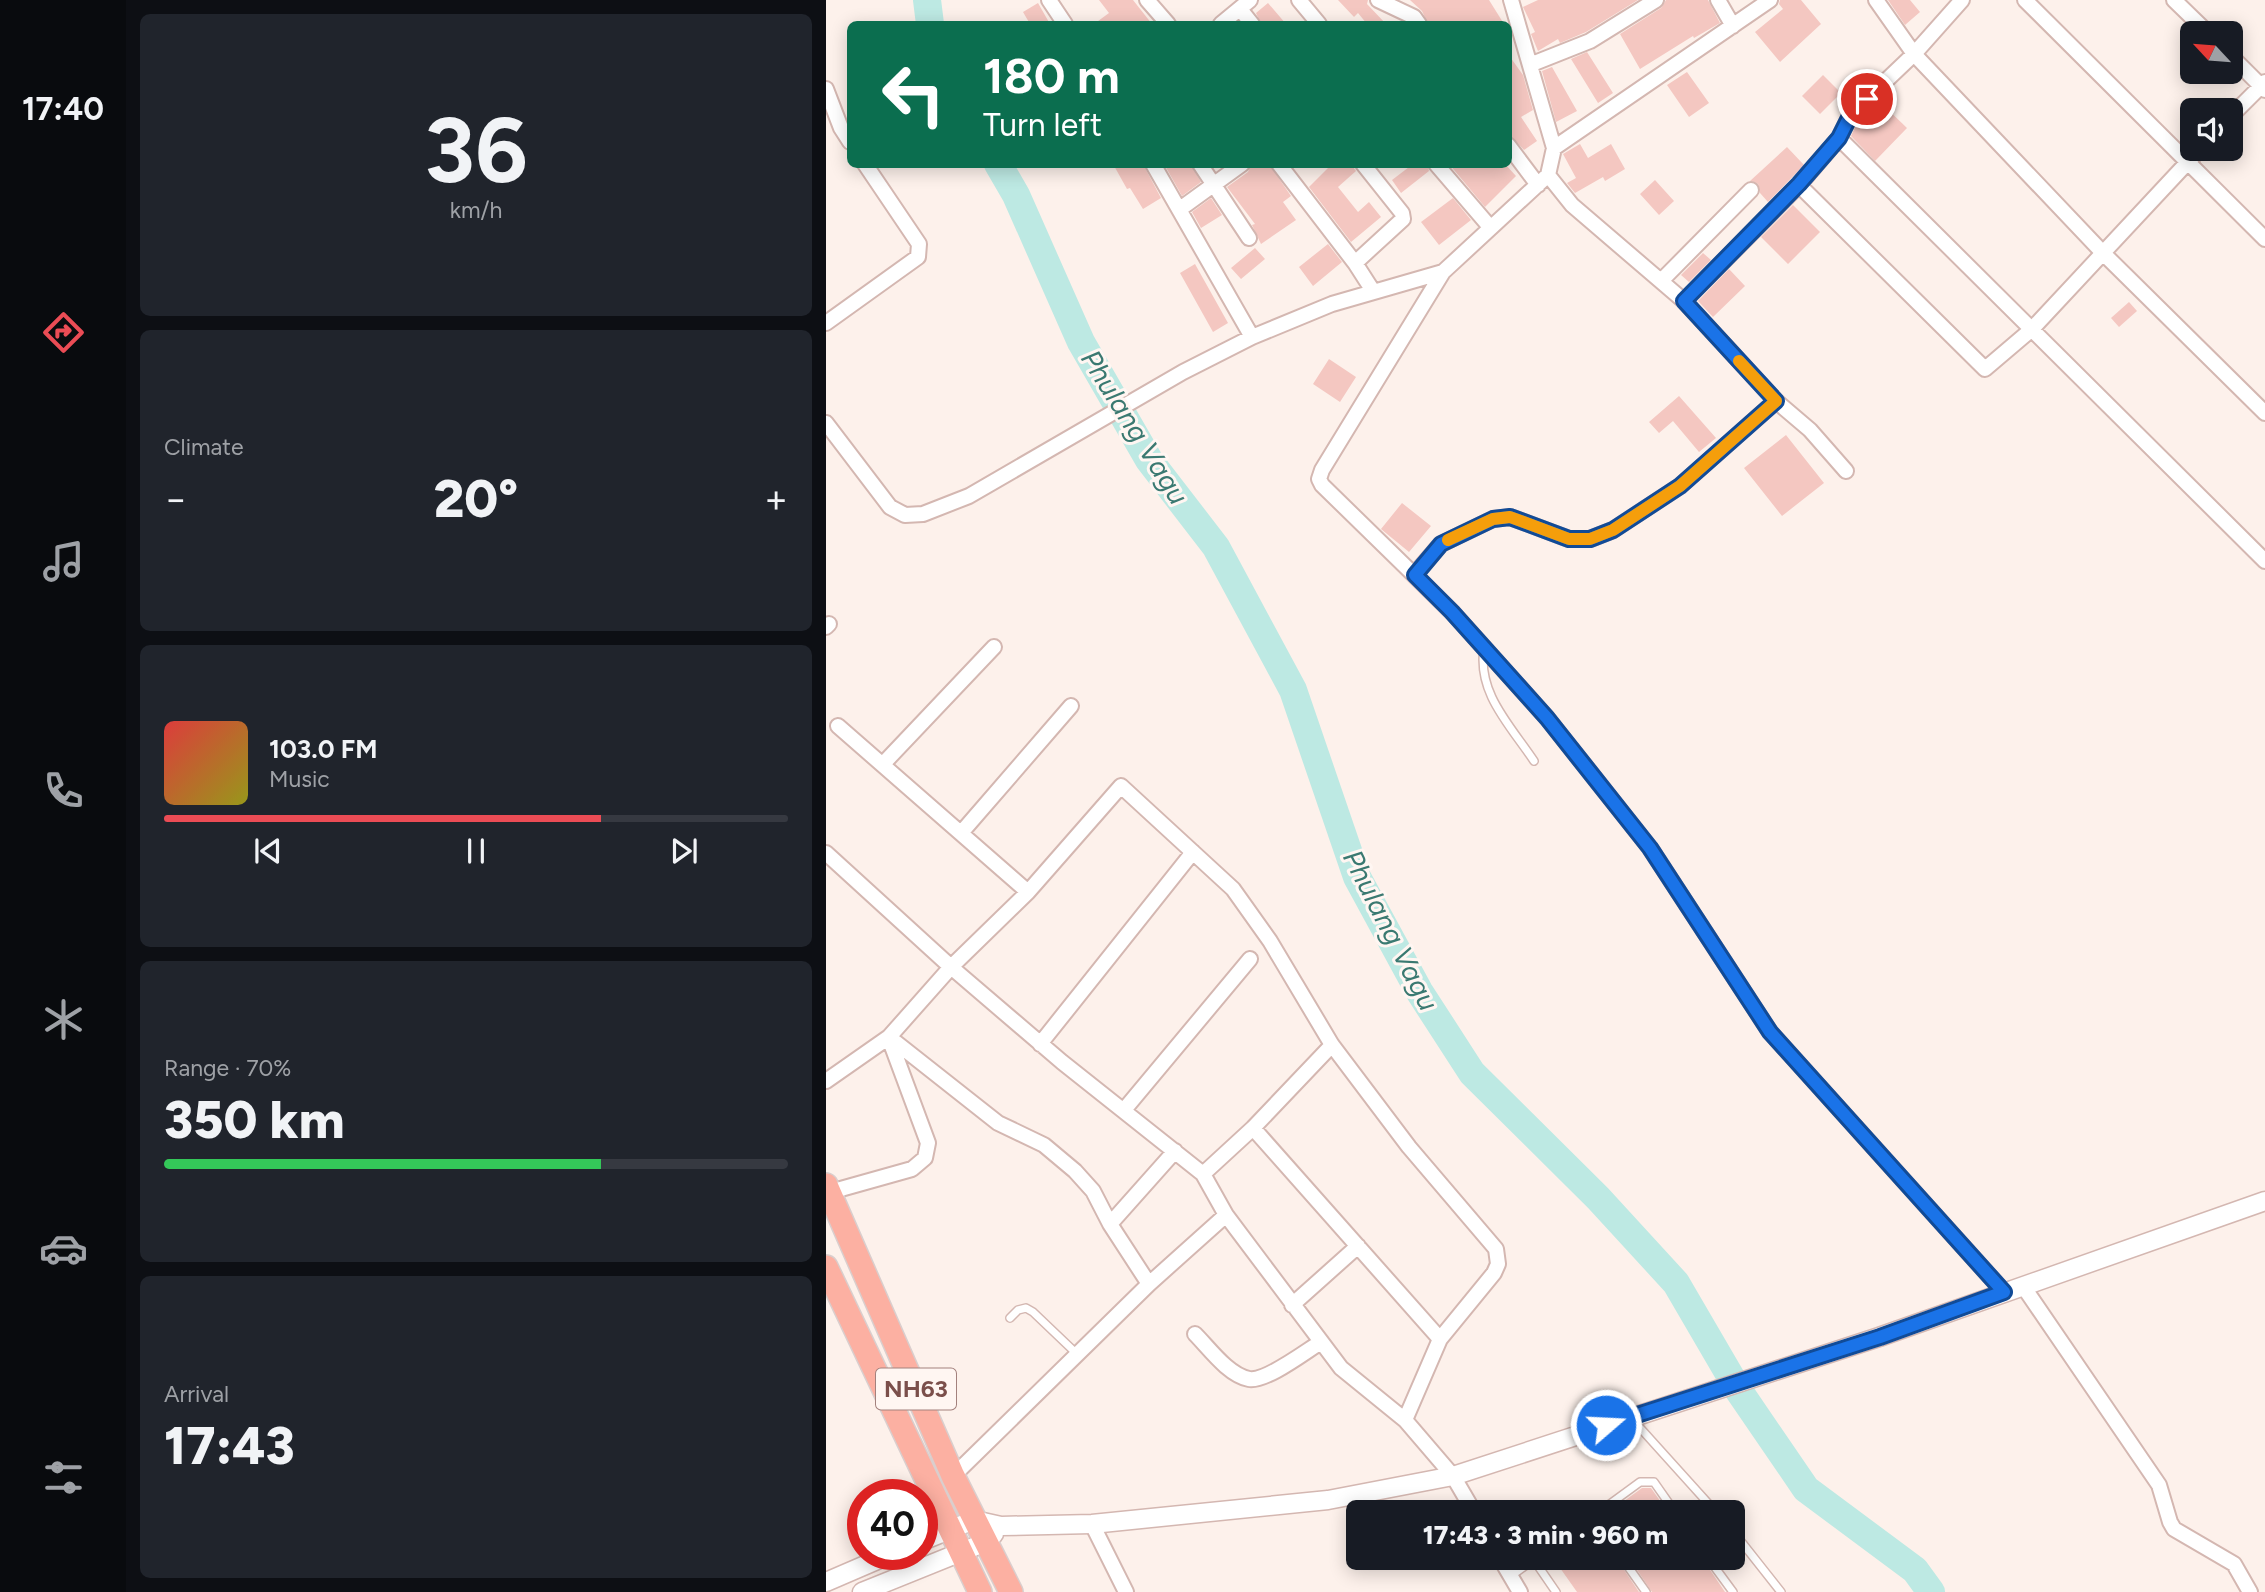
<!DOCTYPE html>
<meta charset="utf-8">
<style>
:root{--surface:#171b24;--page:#20242c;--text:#f1f3f6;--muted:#9ea1a6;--line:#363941;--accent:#eb4c55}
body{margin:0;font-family:Figtree,sans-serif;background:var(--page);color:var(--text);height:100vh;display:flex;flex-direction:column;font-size:26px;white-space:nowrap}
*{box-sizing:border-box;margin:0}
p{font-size:23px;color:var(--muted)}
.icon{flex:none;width:38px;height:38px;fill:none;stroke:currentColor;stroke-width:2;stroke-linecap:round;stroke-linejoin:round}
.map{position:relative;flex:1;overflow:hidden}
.sheet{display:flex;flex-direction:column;gap:14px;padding:14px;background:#0d0f14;width:700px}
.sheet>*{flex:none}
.guide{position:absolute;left:21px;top:21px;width:665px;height:147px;border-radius:10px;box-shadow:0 4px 18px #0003;background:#0b6e4f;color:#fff;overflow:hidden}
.needle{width:46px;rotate:296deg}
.tools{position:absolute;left:1354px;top:21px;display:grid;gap:14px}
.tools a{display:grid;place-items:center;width:63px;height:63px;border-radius:10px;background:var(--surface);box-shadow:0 4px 18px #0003;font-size:35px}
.speed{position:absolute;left:21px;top:1479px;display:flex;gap:14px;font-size:35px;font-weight:700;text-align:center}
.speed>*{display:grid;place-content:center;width:91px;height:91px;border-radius:50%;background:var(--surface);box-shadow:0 4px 18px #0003;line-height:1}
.speed .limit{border:10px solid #d22;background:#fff;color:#111}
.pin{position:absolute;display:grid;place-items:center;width:60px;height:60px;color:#fff;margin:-30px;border:4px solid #fff;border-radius:50%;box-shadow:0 2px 7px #0007}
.me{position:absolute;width:77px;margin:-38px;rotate:71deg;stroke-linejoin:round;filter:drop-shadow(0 0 5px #0008)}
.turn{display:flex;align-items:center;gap:24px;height:147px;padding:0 21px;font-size:32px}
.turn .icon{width:91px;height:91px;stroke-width:2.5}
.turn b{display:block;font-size:49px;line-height:60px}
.big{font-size:52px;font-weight:800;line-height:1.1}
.sheet .widget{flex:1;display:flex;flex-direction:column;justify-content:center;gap:10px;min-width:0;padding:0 24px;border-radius:10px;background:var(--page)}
.sheet .dial{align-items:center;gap:0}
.dial b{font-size:91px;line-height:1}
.song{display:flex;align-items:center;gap:21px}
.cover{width:84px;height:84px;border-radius:10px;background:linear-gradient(135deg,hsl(0 70% 55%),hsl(60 70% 35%))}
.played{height:7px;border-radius:4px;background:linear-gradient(90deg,var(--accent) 70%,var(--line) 70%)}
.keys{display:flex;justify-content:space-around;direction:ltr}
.heat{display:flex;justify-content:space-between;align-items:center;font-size:38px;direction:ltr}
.charge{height:10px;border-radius:5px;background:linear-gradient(90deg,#34c759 70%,var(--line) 0)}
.trip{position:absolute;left:520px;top:1500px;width:399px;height:70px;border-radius:10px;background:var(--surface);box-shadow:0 4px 18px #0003;font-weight:800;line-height:70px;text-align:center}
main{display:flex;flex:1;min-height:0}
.dock{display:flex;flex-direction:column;width:126px;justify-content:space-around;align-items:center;background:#090b0e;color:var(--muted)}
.dock .icon{width:49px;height:49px}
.dock .current{color:var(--accent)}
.dock b{font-size:32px;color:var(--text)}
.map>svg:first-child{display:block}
</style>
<main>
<nav class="dock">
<b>17:40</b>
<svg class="icon current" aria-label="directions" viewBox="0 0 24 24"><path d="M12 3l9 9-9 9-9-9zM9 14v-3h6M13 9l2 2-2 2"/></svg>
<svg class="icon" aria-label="music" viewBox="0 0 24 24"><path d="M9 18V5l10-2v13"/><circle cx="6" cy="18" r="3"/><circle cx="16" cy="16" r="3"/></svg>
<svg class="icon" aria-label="phone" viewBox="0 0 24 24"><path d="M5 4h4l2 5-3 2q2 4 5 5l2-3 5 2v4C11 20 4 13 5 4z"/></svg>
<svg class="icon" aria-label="climate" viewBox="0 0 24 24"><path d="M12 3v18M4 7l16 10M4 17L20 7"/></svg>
<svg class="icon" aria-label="car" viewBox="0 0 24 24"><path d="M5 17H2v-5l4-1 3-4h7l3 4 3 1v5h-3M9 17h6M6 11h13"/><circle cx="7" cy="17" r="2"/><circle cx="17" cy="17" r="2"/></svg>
<svg class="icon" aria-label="filters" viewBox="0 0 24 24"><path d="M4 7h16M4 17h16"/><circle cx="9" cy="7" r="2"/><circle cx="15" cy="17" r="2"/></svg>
</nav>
<section class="sheet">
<div class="widget dial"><b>36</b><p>km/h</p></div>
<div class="widget"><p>Climate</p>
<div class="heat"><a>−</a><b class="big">20°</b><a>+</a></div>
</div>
<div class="widget">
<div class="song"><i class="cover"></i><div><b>103.0 FM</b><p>Music</p></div></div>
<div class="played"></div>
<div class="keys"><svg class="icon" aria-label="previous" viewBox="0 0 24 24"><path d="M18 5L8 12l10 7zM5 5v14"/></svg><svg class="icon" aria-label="pause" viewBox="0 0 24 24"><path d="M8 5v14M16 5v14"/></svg><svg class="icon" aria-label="next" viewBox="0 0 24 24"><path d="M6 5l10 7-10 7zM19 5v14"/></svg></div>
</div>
<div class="widget"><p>Range · 70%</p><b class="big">350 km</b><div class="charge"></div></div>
<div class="widget"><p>Arrival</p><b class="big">17:43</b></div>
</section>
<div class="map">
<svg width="1439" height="1592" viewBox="0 0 1439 1592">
<rect width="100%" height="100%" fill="#fdf1eb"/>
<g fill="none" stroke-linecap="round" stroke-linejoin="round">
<path stroke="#bde9e3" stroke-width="28" d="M 101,0 L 104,24
M 172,164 L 190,195 L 255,342 L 323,460 L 390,547 L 467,690 L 531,877 L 593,991 L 646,1073 L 772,1198 L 850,1283 L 913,1391 L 980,1489 L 1089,1570 L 1105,1592"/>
</g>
<path fill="#f4c7c1" d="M 273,0 L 307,0 L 326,24 L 268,24 L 283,13 Z
M 512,0 L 542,0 L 541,4 L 560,24 L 541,24 L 532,13 L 528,17 Z
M 584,0 L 663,0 L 678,24 L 602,24 L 596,11 Z
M 712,0 L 812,0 L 760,32 L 734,43 L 732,39 L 712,51 L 705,34 L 709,32 L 697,7 Z
M 840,0 L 882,0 L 894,23 L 868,38 L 867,36 L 814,69 L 794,34 L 835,8 Z
M 954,0 L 975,0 L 995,24 L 954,62 L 929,32 L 957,9 L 953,4 Z
M 1062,0 L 1084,0 L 1094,12 L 1079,25 Z
M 212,3 L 224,24 L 204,24 L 197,12 Z
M 442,3 L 460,24 L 435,24 L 430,13 Z
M 761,52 L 787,93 L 772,103 L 745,59 Z
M 682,54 L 697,75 L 707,110 L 695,117 L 711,141 L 698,150 L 682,133 Z
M 726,67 L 751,111 L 730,122 L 716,71 Z
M 861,72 L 883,103 L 863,117 L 841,85 Z
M 997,75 L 1015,93 L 994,114 L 976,96 Z
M 1053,101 L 1081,128 L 1049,161 L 1025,136 L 1032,121 Z
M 754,144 L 762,158 L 785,144 L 799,169 L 779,181 L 777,177 L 749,193 L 741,183 L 750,178 L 737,154 Z
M 961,147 L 978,165 L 942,202 L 934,193 L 932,184 L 924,181 Z
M 287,164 L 317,164 L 335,198 L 317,209 L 304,188 L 301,189 Z
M 338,164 L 364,164 L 375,182 L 356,196 Z
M 425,164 L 443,164 L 465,196 L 457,202 L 470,220 L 435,244 L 426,225 L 429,224 L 401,187 L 422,172 Z
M 506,164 L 525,164 L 530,171 L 512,187 L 532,212 L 543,202 L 555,217 L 525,242 L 483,187 Z
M 587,164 L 601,164 L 603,171 L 575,193 L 566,180 Z
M 623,164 L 679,164 L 690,176 L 659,207 Z
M 829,180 L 848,201 L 833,215 L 814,194 Z
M 385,198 L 396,215 L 375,228 L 366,212 Z
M 627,198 L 645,220 L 613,245 L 595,222 Z
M 967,205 L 994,232 L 962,264 L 935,237 Z
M 502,244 L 516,262 L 487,286 L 473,267 Z
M 429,248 L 439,259 L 415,279 L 405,268 Z
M 877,253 L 885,260 L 863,282 L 855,275 Z
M 369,264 L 402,323 L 387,332 L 354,273 Z
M 903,269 L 919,286 L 887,317 L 872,301 Z
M 1303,302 L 1311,311 L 1293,327 L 1285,318 Z
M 503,359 L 530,377 L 514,402 L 487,384 Z
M 853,396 L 890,438 L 873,452 L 847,421 L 833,433 L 823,422 Z
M 960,435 L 998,483 L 956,516 L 918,468 Z
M 576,503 L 605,526 L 583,552 L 555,529 Z
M 816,1488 L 825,1488 L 842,1512 L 783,1512 Z
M 727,1558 L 790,1558 L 813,1592 L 751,1592 Z
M 803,1558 L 876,1558 L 899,1592 L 826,1592 Z"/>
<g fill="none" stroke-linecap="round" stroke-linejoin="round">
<g stroke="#d4b7b1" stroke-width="10">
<path id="service" d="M 658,648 C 651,693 684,725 708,761
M 184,1318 L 192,1310 L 200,1308 L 207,1312 L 251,1354
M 807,1420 L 890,1512
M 773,1512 L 814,1482 L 828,1482 L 849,1512
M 906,1530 L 955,1592
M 796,1558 L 820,1592
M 882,1558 L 907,1592
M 708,1560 L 730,1592
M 685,1576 L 710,1558"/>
</g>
<g stroke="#d4b7b1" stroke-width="18">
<path id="minor" d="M 223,0 L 239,24
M 321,0 L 342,24
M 473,0 L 493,24
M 552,0 L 588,17 L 593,24
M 685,0 L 728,148
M 892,0 L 907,26
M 1050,0 L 1088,54 L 1278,254 L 1439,413
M 1199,0 L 1439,239
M 1348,0 L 1382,33
M 414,9 L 426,24
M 395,24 L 424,0
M 1405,56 L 1439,90
M 706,64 L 764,41 L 830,0
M 0,89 L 15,128 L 24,142
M 1405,116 L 1439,82
M 1013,138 L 1439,561
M 682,145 L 712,185
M 327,164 L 426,337
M 374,164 L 423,238
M 453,164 L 529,263 L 547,291
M 610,164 L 664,227
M 722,175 L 746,205 L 858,301 L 973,185 L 1013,138 L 1025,114 L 1088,54 L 1136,0
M 973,185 L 1159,369 L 1206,329 L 1374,149
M 354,209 L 416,164
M 529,263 L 577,219 L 576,213 L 537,164
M 617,272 L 496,470 L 493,479 L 496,485 L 626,612 L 721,718 L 824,848 L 944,1032 L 1178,1292
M 835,281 L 925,190
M 858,301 L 950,401 L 984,430 L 1020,471
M 0,323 L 92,257 L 93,244 L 39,164
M 0,423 L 64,507 L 79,515 L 97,514 L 143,496 L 357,372 L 426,337 L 506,304 L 617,272 L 722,175 L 728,148 L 944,0
M 588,575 L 615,544 L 667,519 L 684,517 L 743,539 L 764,539 L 787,530 L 854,486 L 950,401
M 0,627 L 3,624
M 12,726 L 202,892
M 57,764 L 168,647
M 135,833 L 245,706
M 0,853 L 125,967 L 202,892 L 295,786 L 407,889 L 444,941 L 506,1045 L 583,1147 L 670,1249 L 672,1264 L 668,1273 L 614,1339 L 579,1420
M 63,1037 L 172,1123 L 218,1145 L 249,1171 L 267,1191 L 284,1224 L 323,1284
M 214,1044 L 367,852
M 0,1081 L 63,1037 L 125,967 L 236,1062 L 377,1174 L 400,1215
M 298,1110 L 424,959
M 427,1128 L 614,1339
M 377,1174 L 427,1128 L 506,1045
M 4,1192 L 86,1169 L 99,1158 L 102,1143 L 63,1038
M 284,1224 L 349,1151
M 1197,1286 L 1333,1485 L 1344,1522 L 1348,1529 L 1408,1564 L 1424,1592
M 466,1305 L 532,1246
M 369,1334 C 383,1348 402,1375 423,1379 C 440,1382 480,1351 495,1342
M 127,1476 L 323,1284 L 400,1215 L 515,1368 L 579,1420 L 627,1476 L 648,1512
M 266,1524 L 300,1592
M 674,1558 L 694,1592"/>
</g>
<g stroke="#d4b7b1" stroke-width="21">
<path id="tertiary" d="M 96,1541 L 148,1520 L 175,1526 L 266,1524 L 502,1500 L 627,1476 L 1053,1337 L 1439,1201
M 0,1582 L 65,1554
M 36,1592 L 160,1542 L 168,1534"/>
</g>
<g stroke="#dacecd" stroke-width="26">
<path id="trunk" d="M 0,1185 L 127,1476 L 185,1592
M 0,1267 L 154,1592"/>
</g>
<use href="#service" stroke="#fff" stroke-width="7"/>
<use href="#minor" stroke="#fff" stroke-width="14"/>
<use href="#tertiary" stroke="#fff" stroke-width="18"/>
<use href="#trunk" stroke="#fcb0a2" stroke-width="23"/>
</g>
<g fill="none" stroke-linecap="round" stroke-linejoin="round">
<g stroke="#114b97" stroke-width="18">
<path id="route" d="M 780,1425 L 1054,1337 L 1178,1292 L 944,1032 L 824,848 L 721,718 L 626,612 L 589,575 L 615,544 L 667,519 L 684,517 L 743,539 L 764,539 L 787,530 L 854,486 L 950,401 L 858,301 L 973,184 L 1013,138 L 1025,114 L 1041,99"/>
</g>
<use href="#route" stroke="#1a73e8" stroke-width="12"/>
<path stroke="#f59e0b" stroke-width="12" d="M 622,540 L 667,519 L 684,517 L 743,539 L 764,539 L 787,530 L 854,486 L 950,401 L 913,361"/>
</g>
<g text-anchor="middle" stroke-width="6" stroke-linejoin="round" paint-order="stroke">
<rect fill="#fff6f2" stroke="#a3817d" stroke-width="2" x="50" y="1368.5" width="80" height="41" rx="5"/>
<g font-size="24" font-weight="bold" fill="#7b4f4b">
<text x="90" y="1397">NH63</text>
</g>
<g font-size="28" font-style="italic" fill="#3a7971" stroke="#fff6f2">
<text transform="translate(309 427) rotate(58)" y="10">Phulang Vagu</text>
<text transform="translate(565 930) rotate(63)" y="10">Phulang Vagu</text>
</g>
</g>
</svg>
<div class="tools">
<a><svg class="needle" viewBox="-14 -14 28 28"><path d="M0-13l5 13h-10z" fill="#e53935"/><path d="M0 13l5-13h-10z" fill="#9ea1a6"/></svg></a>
<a><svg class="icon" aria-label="sound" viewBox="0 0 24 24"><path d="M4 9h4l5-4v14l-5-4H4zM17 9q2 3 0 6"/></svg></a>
</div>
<div class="speed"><div class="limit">40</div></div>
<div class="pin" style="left:1041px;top:99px;background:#d93025"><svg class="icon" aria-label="arrive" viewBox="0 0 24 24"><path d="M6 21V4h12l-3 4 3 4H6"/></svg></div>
<svg class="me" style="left:780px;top:1425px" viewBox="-20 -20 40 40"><circle r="17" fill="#1a73e8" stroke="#fff" stroke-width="3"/><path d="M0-11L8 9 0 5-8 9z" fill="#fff"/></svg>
<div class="trip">17:43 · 3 min · 960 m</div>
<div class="guide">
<div class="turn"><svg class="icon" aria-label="left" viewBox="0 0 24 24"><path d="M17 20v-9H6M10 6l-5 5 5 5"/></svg><div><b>180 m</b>Turn left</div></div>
</div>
</div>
</main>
